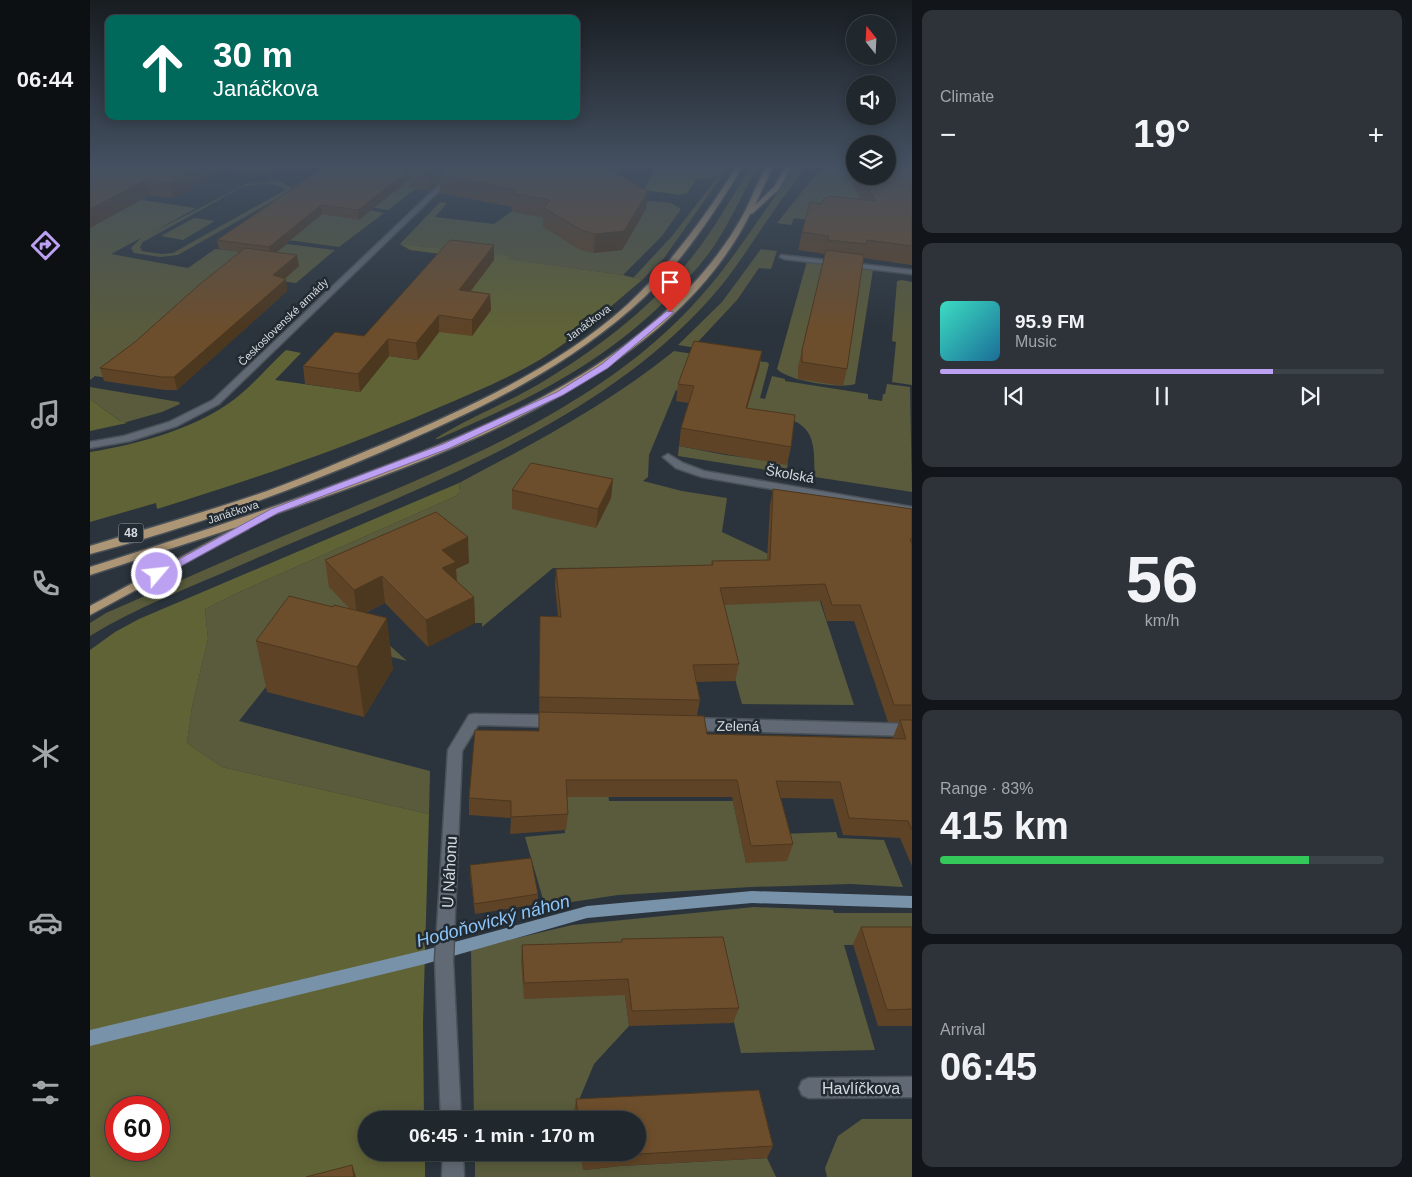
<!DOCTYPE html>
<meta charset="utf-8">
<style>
:root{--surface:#20272d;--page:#2d3339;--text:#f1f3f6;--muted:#a2a5aa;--line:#3d4449;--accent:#bca0f2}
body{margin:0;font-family:Arial,sans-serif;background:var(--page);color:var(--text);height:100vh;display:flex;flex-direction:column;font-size:19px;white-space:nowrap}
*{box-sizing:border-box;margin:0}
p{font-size:16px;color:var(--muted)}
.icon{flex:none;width:28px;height:28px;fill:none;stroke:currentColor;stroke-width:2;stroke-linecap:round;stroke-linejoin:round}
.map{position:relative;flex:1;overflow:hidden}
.drawer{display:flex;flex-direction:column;gap:10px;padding:10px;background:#121519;width:500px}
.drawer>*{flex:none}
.hud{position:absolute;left:15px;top:15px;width:475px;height:105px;border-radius:10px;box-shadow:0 2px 12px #0003,0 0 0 1px var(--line);background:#00695c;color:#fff;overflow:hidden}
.needle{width:32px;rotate:342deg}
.buttons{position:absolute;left:756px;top:15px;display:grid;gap:10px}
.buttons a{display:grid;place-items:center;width:50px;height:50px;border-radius:50%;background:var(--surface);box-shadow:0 2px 12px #0003,0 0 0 1px var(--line);font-size:25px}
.speed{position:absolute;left:15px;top:1096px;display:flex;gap:10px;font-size:25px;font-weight:700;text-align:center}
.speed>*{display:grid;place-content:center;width:65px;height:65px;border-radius:50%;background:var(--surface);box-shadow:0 2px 12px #0003,0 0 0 1px var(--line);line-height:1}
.speed .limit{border:8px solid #d22;background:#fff;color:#111}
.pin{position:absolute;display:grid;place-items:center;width:42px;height:42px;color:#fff;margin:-51px -21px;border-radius:50% 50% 50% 0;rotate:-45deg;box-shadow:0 0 5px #0007}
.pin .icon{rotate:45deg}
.me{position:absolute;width:55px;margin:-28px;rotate:62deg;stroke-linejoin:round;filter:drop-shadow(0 0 4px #0008)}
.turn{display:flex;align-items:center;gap:18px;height:105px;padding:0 25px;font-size:22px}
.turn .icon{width:65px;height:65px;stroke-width:2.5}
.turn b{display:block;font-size:35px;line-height:42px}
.big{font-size:38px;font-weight:700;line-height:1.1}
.drawer .widget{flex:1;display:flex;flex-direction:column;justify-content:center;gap:8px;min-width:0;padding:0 18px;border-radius:10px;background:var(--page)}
.drawer .dial{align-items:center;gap:0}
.dial b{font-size:65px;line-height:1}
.song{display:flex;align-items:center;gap:15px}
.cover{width:60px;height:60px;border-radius:8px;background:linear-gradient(135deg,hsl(170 70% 55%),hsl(200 70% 35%))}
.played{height:5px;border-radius:2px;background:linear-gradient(90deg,var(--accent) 75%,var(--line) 75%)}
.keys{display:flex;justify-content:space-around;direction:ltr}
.heat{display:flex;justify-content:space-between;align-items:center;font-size:28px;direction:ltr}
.charge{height:8px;border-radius:4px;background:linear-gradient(90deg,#34c759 83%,var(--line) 0)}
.trip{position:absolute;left:268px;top:1111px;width:288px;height:50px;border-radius:25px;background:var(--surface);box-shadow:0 2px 12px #0003,0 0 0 1px var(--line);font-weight:700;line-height:50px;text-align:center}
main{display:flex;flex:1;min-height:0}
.menu{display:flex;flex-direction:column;width:90px;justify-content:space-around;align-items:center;background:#0d1012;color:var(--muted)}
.menu .icon{width:35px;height:35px}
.menu .current{color:var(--accent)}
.menu b{font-size:22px;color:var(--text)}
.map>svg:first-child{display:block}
</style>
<main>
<nav class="menu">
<b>06:44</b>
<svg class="icon current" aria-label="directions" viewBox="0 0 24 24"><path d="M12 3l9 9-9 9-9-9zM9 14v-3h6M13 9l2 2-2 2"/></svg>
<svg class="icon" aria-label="music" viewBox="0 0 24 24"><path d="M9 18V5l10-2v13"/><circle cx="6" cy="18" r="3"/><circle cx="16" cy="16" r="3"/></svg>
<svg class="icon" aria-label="phone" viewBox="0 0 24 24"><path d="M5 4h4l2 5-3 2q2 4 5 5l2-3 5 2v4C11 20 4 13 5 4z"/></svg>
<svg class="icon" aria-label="climate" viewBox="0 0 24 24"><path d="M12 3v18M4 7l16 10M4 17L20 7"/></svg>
<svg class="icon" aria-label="car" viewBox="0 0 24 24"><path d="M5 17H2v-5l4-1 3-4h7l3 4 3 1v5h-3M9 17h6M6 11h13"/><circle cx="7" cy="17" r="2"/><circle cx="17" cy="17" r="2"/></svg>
<svg class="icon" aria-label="filters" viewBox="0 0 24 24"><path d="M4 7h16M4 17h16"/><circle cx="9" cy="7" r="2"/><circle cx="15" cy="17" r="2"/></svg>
</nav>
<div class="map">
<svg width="822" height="1177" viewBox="0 0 822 1177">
<rect width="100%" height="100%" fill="#2b343c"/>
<path fill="#595b3c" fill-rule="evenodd" d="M 241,166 L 199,192 L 88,255 L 70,257 L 44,253 L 41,248 L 51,238 L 21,254 L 98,268 L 125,249 L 184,254 L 197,244 L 245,250 L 206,283 L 171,279 L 18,378 L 5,376 L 0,380 L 0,199 L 11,194 L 106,208 L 60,234 L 156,184 L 184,181 L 193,183 L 201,188 ZM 174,183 L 187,185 L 195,190 L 83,253 L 72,254 L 52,251 L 50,247 L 53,242 L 152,187 Z
M 354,166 L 298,210 L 243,201 L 294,213 L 249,247 L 140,232 Z
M 631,166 L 639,166 L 574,258 L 552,280 L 543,278 L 583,235 L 629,175 Z
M 661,166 L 668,166 C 654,191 642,218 626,243 C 613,263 596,281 579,297 C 509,367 437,400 348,439 L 345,439 C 378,418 415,404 449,384 C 504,351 557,311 598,262 C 623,232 641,198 661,166 Z
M 704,166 L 716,166 C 707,181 695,194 685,209 C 663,240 644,273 618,301 C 500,432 309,495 151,565 C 101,587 47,607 0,636 L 0,623 L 16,613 C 81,585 145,556 210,529 C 347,472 511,411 611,296 C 632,273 649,248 667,222 C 680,203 693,186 704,166 Z
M 738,166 L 765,166 L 765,176 L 792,176 L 799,186 L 763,185 L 773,203 L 822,207 L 822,265 L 802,262 L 806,216 L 735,209 L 732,215 L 730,215 L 728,221 L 704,218 L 701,225 L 687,223 L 720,182 Z
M 560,201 L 581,203 L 591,209 L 572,236 L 533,275 L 417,259 L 419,256 L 310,244 L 350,202 L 357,203 L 345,217 L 404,224 L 422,211 L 446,216 Z
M 104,218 L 125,221 L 93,240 L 71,236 Z
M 671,249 L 687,251 L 681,269 L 669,268 L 647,300 L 605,345 L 632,352 L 588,345 L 632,302 Z
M 717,261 L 783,270 L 765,384 C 750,389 698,381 687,369 Z
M 812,280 L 822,282 L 822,385 L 802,382 L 806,342 L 802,341 L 807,281 Z
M 584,351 L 643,360 L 677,362 L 679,364 L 670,398 L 675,399 L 682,376 L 695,379 L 695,381 L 778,394 L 778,399 L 792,401 L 793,394 L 795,394 L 797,384 L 820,387 L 822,492 L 725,477 C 723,451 728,430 700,419 L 610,404 L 613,394 L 586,390 L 559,455 L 558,477 L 553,481 L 592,491 L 637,498 L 632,532 L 721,574 L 764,705 L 652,704 L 614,567 L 463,568 L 392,627 L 392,623 L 385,623 L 348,538 L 267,616 L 317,661 L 219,635 L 209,645 L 149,721 L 340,771 L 339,814 L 132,767 L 97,743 L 102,707 L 118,639 L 115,609 L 145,594 L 364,497 L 370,492 L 369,483 C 445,443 518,404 584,351 Z
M 0,387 L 89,402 L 90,404 L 72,412 L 33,423 L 0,399 Z
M 589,446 L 635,455 L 698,463 L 696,473 L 588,456 Z
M 517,780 L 519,801 L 643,801 L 656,863 L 689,834 L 746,832 L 748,838 L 794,840 L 813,887 L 761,884 L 661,887 L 528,895 L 455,906 L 435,837 L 475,833 L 473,781 Z
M 664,907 L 743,910 L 744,913 L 822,913 L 822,944 L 754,945 L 785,1050 L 651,1053 L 628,953 L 530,955 L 539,1026 L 504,1064 L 484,1112 L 485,1120 L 384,1120 L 381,949 L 482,925 Z
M 772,1119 L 822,1119 L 822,1177 L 737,1177 L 735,1168 L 748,1136 Z
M 385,1153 L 490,1153 L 494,1170 L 530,1166 L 677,1158 L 686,1177 L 385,1177 Z"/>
<path fill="#606336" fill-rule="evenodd" d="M 565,166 L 626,166 L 630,167 C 629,181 619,178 607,179 L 597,193 L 590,195 L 554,190 Z
M 310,244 L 420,256 L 418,259 L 533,275 L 552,280 C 519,308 487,337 451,359 C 417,379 380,394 345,409 C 254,448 161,480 67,509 L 66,503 L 0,522 L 0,452 C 50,444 113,427 152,393 C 167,380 181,364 196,350 L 211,353 L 185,380 L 270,392 L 299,356 L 327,360 L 369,306 L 374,257 L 320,250 Z
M 0,399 L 30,421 L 37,423 L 0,431 Z
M 369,483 L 370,492 L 364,497 L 145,594 L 115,609 L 118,639 L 102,707 L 97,743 L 132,767 L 339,814 L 333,1022 L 334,1120 L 276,1120 L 276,1152 L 335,1153 L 335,1177 L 0,1177 L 0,650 L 25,632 L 49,619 ZM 26,1108 L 69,1108 L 69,1150 L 26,1150 Z"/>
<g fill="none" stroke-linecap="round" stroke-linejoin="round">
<path fill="#7892aa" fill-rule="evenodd" d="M 662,891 L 822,896 L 822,908 L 662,903 L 497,918 L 335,964 L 0,1046 L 0,1030 L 335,950 L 497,906 Z"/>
<g stroke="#4a5158" stroke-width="3">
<path id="street" d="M 369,166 L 375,166 L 129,404 L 87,426 L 40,441 L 0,448 L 0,442 L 34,436 L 79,422 L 123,400 Z
M 691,255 L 822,270 L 822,274 L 694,259 L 690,257 Z
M 578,454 L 593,463 L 614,471 L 822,507 L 822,513 L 612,477 L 586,468 L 573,457 Z
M 384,714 L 465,715 L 470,717 L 472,721 L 470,725 L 465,727 L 388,725 L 372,751 L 363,960 L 371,1120 L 351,1120 L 345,960 L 358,750 L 379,715 Z
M 600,718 L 822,724 L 822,736 L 600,730 L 595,728 L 593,724 L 595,720 Z
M 822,1077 L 822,1097 L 719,1098 L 712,1095 L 709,1088 L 712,1081 L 719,1078 Z
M 353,1152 L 373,1152 L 374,1177 L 352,1177 Z"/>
</g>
<g stroke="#4a5158" stroke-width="3">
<path id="primary" d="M 647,166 L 653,166 C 621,218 587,270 540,310 C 466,374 378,415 289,453 C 195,493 99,528 0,554 L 0,546 C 59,528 119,511 177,491 C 218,476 256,459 296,443 C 380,407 468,367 537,305 C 581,264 615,217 647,166 Z
M 677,166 L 683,166 L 665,205 L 684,187 L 696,166 L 702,166 L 689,189 L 663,213 L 660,214 C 574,388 322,467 150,526 L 156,527 L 158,529 L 0,615 L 0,606 L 147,527 L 0,575 L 0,567 C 94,537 187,507 279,472 C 396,428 514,380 601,286 C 620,266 638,242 652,217 C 661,201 667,182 677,166 Z"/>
</g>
<use href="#street" fill="#616a74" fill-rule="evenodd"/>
<use href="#primary" fill="#ad9676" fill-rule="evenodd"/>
</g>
<path fill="#5e4326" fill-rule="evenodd" d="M 0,166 L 187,166 L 173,176 L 135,169 L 83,198 L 60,195 Z
M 236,166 L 533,166 L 533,168 L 525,173 L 556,209 L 532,250 L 504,253 L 490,250 L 453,227 L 453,218 L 422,211 L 422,207 L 350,193 L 350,182 L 340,191 L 320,187 L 320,179 L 269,220 L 232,214 L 186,252 L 207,255 L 209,266 L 195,279 L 196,279 L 197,291 L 87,390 L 75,390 L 14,381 L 10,368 L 45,342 L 150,252 L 129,249 L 127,240 Z
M 751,166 L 765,166 L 765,176 L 798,176 L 822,166 L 822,265 L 773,258 L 757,369 L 753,386 L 708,379 L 708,367 L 735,254 L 708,250 L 712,232 L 732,204 L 771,199 Z
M 404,245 L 404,260 L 381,291 L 400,294 L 401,310 L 382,336 L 349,332 L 328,360 L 299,356 L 270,392 L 215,384 L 213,366 L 274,336 Z
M 672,351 L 669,368 L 657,408 L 701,447 L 697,465 L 589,446 L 591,428 L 599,403 L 586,401 L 588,384 Z
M 523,479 L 521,498 L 506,528 L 422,509 L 422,490 Z
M 683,489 L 822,509 L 822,866 L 810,838 L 753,835 L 743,799 L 691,798 L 703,844 L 697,861 L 656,863 L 642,797 L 477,797 L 478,814 L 476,830 L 420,834 L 421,818 L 379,815 L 379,798 L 449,731 L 450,616 L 468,616 L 465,586 L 466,569 L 621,565 L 622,561 L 677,560 L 680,505 ZM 731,601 L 737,621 L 764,621 L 798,722 L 809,722 L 803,737 L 803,738 L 617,734 L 607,715 L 610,700 L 606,682 L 645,681 L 649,664 L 634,605 Z
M 235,560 L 379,563 L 366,569 L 367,581 L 384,597 L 385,623 L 338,647 L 295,603 L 275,613 L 303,669 L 274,717 L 177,692 L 166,641 L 260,609 L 239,587 Z
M 380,865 L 448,894 L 448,904 L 385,914 L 380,875 Z
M 771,927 L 822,927 L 822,1026 L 788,1026 L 763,944 Z
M 532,939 L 649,1008 L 643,1023 L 539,1026 L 535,995 L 434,999 L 431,961 L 432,945 L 532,942 Z
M 486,1099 L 683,1146 L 677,1158 L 530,1166 L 493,1170 L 490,1152 L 546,1152 L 546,1120 L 485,1120 L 484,1112 Z"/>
<path fill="#4c371f" d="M 0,166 L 27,166 L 0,179 Z
M 111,166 L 134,166 L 135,169 L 83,198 L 80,183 Z
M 172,166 L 187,166 L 173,176 Z
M 347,166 L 366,166 L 349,175 L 350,182 L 340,191 L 339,173 Z
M 514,166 L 533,166 L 533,168 L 511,184 L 513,167 Z
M 319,170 L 320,179 L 269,220 L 268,210 Z
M 56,180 L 60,195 L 0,228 L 0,209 Z
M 558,191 L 556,209 L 532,250 L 504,253 L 505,234 Z
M 231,205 L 232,214 L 181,256 L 179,247 Z
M 404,245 L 404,260 L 369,306 L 369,290 Z
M 207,255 L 209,266 L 185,287 L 183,275 Z
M 196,279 L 197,291 L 87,390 L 84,377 Z
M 400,294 L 401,310 L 382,336 L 382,320 Z
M 349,315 L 349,332 L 328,360 L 326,343 Z
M 298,339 L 299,356 L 270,392 L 268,374 Z
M 672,351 L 669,368 L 652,425 L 656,408 Z
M 523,479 L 521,498 L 506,528 L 508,509 Z
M 378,537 L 379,563 L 366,569 L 367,589 L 354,595 L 352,550 Z
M 292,576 L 295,603 L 267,616 L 264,590 Z
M 384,597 L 385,623 L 338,647 L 336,620 Z
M 297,618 L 303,669 L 274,717 L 267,667 Z
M 262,1165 L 266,1177 L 264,1177 Z"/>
<path fill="#6d4e2c" stroke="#4c371f" d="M 9,166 L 111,166 L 80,183 L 56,180 L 0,209 L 0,170 Z
M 236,166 L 325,166 L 319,170 L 320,170 L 268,210 L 231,205 L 179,247 L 127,240 Z
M 325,166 L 347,166 L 339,173 L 319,170 Z
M 359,166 L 514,166 L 513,167 L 558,191 L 534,231 L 505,234 L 491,230 L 454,208 L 460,200 L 422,193 L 426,190 L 349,175 Z
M 798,166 L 822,166 L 822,246 L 777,240 L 776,244 L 738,240 L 739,236 L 712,232 L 720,202 L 732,204 L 734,198 L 738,198 L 739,196 L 786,201 L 770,176 L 798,176 Z
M 360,240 L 404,245 L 369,290 L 400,294 L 382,320 L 349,315 L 326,343 L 298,339 L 268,374 L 213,366 L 245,332 L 274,336 Z
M 155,248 L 207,255 L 183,275 L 196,279 L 84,377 L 72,377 L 10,368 L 45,342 L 110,284 Z
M 736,250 L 774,255 L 757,369 L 712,362 L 712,350 Z
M 604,341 L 672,351 L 656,408 L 705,415 L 701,447 L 591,428 L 604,386 L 588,384 Z
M 441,463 L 523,479 L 508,509 L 422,490 Z
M 683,489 L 822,509 L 822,539 L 820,539 L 822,544 L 822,705 L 804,705 L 770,605 L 742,605 L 735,584 L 630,588 L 649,664 L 603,665 L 610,700 L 449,697 L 450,616 L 471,617 L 466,569 L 623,565 L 622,561 L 680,560 Z
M 346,512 L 378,537 L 352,550 L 366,562 L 352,568 L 384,597 L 336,620 L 292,576 L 264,590 L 235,560 Z
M 199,596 L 243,607 L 244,605 L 297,618 L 267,667 L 166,641 Z
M 449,712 L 614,716 L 617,734 L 816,739 L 810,720 L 822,720 L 822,830 L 818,821 L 759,818 L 750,782 L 686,781 L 703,844 L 661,846 L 647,780 L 476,780 L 478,814 L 421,817 L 421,801 L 379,798 L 385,730 L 449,731 Z
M 441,858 L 448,894 L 384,904 L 380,865 Z
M 771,927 L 822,927 L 822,1009 L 797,1010 Z
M 633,937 L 649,1008 L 542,1011 L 538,979 L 434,983 L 432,945 L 532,942 L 532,939 Z
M 669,1090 L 683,1146 L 533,1155 L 495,1159 L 494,1152 L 546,1152 L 546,1120 L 489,1120 L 486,1099 Z
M 262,1165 L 264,1177 L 216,1177 Z"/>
<linearGradient id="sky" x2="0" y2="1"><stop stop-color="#181d21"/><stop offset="0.5" stop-color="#445061"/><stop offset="1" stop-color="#445061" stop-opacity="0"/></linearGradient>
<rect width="822" height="331" fill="url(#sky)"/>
<path fill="#bca0f2" stroke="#7a689d" d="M 577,311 L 584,312 L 518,368 L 473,395 L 360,448 L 188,513 L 71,577 L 67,578 L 62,574 L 181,509 L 353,444 L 467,392 L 512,364 Z"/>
<g text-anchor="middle" stroke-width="5" stroke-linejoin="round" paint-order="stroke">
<g font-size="11" fill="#d5dbe0" stroke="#222a32">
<text transform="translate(193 322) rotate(-44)" y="4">Československé armády</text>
<text transform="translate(498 323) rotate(-37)" y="4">Janáčkova</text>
<text transform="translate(143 512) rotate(-18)" y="4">Janáčkova</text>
</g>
<rect fill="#222a32" stroke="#9fa6ac" stroke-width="1" x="28.5" y="523.5" width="25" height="19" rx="4"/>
<g font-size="12" font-weight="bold" fill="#d5dbe0">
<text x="41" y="537">48</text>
</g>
<g font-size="14" fill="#d5dbe0" stroke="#222a32">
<text transform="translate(700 474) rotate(10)" y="5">Školská</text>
<text transform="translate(648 726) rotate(1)" y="5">Zelená</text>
</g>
<g font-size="16" fill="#d5dbe0" stroke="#222a32">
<text transform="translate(359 872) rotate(-87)" y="6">U Náhonu</text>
<text x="771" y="1094">Havlíčkova</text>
</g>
<g font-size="18" font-style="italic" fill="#8ec6fa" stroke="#222a32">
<text transform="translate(403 921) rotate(-15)" y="6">Hodoňovický náhon</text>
</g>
</g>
</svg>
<div class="buttons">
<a><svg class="needle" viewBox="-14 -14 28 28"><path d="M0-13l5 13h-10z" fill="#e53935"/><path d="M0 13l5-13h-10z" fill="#a2a5aa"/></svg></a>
<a><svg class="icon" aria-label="sound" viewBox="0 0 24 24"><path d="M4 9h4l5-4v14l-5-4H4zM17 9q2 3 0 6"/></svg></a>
<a><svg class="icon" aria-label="layers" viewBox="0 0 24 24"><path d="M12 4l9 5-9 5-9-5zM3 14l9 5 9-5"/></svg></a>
</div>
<div class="speed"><div class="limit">60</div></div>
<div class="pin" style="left:580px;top:312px;background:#d93025"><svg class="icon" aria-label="arrive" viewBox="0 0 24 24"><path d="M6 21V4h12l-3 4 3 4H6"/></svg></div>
<svg class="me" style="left:67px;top:574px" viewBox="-20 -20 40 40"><circle r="17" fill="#bca0f2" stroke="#fff" stroke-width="3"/><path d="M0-11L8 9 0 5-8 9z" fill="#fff"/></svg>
<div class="trip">06:45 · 1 min · 170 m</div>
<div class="hud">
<div class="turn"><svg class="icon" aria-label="ahead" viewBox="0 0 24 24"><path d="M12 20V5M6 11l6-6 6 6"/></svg><div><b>30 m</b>Janáčkova</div></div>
</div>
</div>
<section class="drawer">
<div class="widget"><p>Climate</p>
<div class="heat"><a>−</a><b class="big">19°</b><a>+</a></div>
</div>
<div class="widget">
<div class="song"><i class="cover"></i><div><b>95.9 FM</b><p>Music</p></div></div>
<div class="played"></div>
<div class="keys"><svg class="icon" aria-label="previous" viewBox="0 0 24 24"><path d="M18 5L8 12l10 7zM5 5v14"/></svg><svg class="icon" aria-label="pause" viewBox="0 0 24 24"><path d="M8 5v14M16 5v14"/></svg><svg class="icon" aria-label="next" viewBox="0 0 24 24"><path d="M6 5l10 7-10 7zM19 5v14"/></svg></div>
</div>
<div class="widget dial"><b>56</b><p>km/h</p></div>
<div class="widget"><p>Range · 83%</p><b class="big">415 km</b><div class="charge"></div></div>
<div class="widget"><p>Arrival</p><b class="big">06:45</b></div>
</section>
</main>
